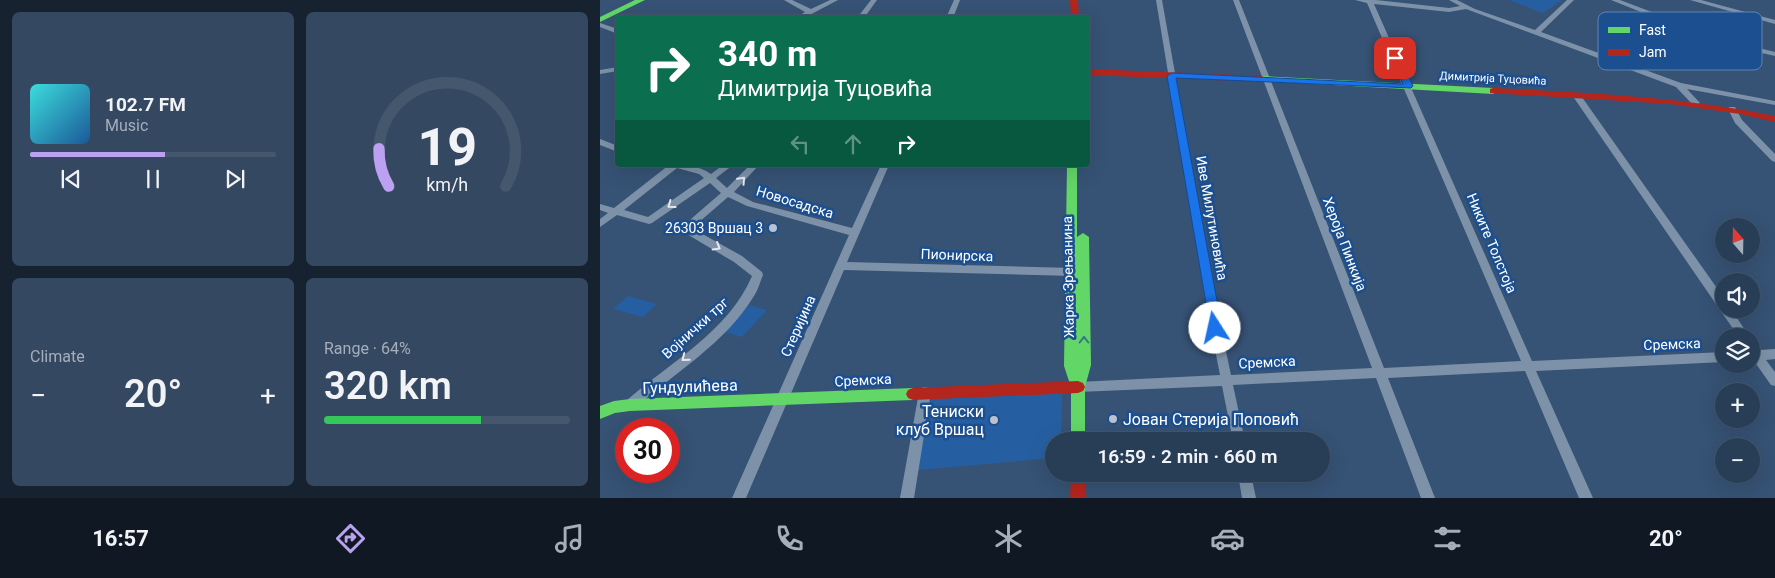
<!DOCTYPE html>
<meta charset="utf-8">
<style>
:root{--surface:#283e57;--page:#344961;--text:#f1f3f6;--muted:#a5aeba;--line:#44576d;--accent:#bca0f2}
body{margin:0;font-family:Roboto,sans-serif;background:var(--page);color:var(--text);height:100vh;display:flex;flex-direction:column;font-size:19px;white-space:nowrap}
*{box-sizing:border-box;margin:0}
p{font-size:16px;color:var(--muted)}
.icon{flex:none;width:28px;height:28px;fill:none;stroke:currentColor;stroke-width:2;stroke-linecap:round;stroke-linejoin:round}
.map{position:relative;flex:1;overflow:hidden}
.sheet{display:flex;flex-direction:column;gap:12px;padding:12px;background:#162230;width:600px}
.sheet>*{flex:none}
.banner{position:absolute;left:15px;top:15px;width:475px;height:152px;border-radius:5px;box-shadow:0 5px 20px #0002,0 0 0 1px var(--line);background:#0b6e4f;color:#fff;overflow:hidden}
.needle{width:32px;rotate:340deg}
.buttons{position:absolute;left:1115px;top:218px;display:grid;gap:10px}
.buttons a{display:grid;place-items:center;width:45px;height:45px;border-radius:50%;background:var(--surface);box-shadow:0 5px 20px #0002,0 0 0 1px var(--line);font-size:25px}
.speed{position:absolute;left:15px;top:418px;display:flex;gap:10px;font-size:25px;font-weight:700;text-align:center}
.speed>*{display:grid;place-content:center;width:65px;height:65px;border-radius:50%;background:var(--surface);box-shadow:0 5px 20px #0002,0 0 0 1px var(--line);line-height:1}
.speed .limit{border:8px solid #d22;background:#fff;color:#111}
.pin{position:absolute;display:grid;place-items:center;width:42px;height:42px;color:#fff;margin:-21px;border-radius:10px;box-shadow:0 2px 8px #0006}
.me{position:absolute;width:55px;margin:-28px;rotate:350deg;stroke-linejoin:round;filter:drop-shadow(0 0 4px #0008)}
.turn{display:flex;align-items:center;gap:18px;height:105px;padding:0 20px;font-size:22px}
.turn .icon{width:65px;height:65px;stroke-width:2.5}
.turn b{display:block;font-size:35px;line-height:42px}
.lanes{display:flex;align-items:center;height:48px;padding:0 20px;background:#0003;justify-content:center;gap:25px;direction:ltr}
.lanes .off{opacity:.35}
.big{font-size:38px;font-weight:600;line-height:1.1}
.sheet .widget{flex:1;display:flex;flex-direction:column;justify-content:center;gap:8px;min-width:0;padding:0 18px;border-radius:8px;background:var(--page)}
.sheet .dial{align-items:center;gap:0}
.dial svg{height:130px;overflow:visible;fill:none;stroke:var(--line);stroke-width:7;stroke-linecap:round;text-anchor:middle}
.dial text{fill:var(--text);stroke:none}
.song{display:flex;align-items:center;gap:15px}
.cover{width:60px;height:60px;border-radius:8px;background:linear-gradient(135deg,hsl(180 70% 55%),hsl(210 70% 35%))}
.played{height:5px;border-radius:2px;background:linear-gradient(90deg,var(--accent) 55%,var(--line) 55%)}
.keys{display:flex;justify-content:space-around;direction:ltr}
.heat{display:flex;justify-content:space-between;align-items:center;font-size:28px;direction:ltr}
.charge{height:8px;border-radius:4px;background:linear-gradient(90deg,#34c759 64%,var(--line) 0)}
.sheet .tiles{flex:1;display:grid;gap:12px;grid-template-columns:repeat(2,1fr)}
.trip{position:absolute;left:445px;top:432px;width:285px;height:50px;border-radius:25px;background:var(--surface);box-shadow:0 5px 20px #0002,0 0 0 1px var(--line);font-weight:600;line-height:50px;text-align:center}
.tabs{display:flex;height:80px;justify-content:space-around;align-items:center;background:#101923;color:var(--muted)}
.tabs .icon{width:35px;height:35px}
.tabs .on{color:var(--accent)}
.tabs b{font-size:22px;color:var(--text)}
main{display:flex;flex:1;min-height:0}
.map>svg:first-child{display:block}
</style>
<main>
<section class="sheet">
<div class="tiles">
<div class="widget">
<div class="song"><i class="cover"></i><div><b>102.7 FM</b><p>Music</p></div></div>
<div class="played"></div>
<div class="keys"><svg class="icon" aria-label="previous" viewBox="0 0 24 24"><path d="M18 5L8 12l10 7zM5 5v14"/></svg><svg class="icon" aria-label="pause" viewBox="0 0 24 24"><path d="M8 5v14M16 5v14"/></svg><svg class="icon" aria-label="next" viewBox="0 0 24 24"><path d="M6 5l10 7-10 7zM19 5v14"/></svg></div>
</div>
<div class="widget dial"><svg viewBox="0 0 100 80">
<path d="M14 69A42 42 0 1 1 86 69"/>
<path d="M14 69A42 42 0 0 1 8 46" stroke="#bca0f2"/>
<text x="50" y="56" font-size="32" font-weight="700">19</text>
<text x="50" y="72" font-size="11">km/h</text>
</svg></div>
<div class="widget"><p>Climate</p>
<div class="heat"><a>−</a><b class="big">20°</b><a>+</a></div>
</div>
<div class="widget"><p>Range · 64%</p><b class="big">320 km</b><div class="charge"></div></div>
</div>
</section>
<div class="map">
<svg width="1175" height="498" viewBox="0 0 1175 498">
<rect width="100%" height="100%" fill="#365274"/>
<path fill="#265fa1" d="M 909,0 L 960,0 L 961,1 L 943,13 Z
M 28,296 L 57,304 L 43,317 L 13,309 Z
M 149,305 L 167,310 L 142,337 L 124,332 Z
M 462,393 L 461,441 L 454,441 L 454,458 L 317,470 L 331,399 Z"/>
<g fill="none" stroke-linecap="round" stroke-linejoin="round">
<path fill="#7d92a8" fill-rule="evenodd" d="M 184,0 L 192,0 L 211,9 L 230,0 L 238,0 L 204,18 L 195,18 L 205,12 Z
M 271,0 L 277,0 L 264,18 L 257,18 Z
M 354,0 L 360,0 L 353,18 L 346,18 Z
M 556,0 L 562,0 L 617,309 L 631,375 L 772,368 L 633,0 L 639,0 L 784,368 L 921,361 L 767,3 L 755,0 L 776,0 L 849,8 L 860,6 L 849,0 L 857,0 L 875,9 L 935,30 L 967,0 L 974,0 L 941,32 L 1081,83 L 1175,101 L 1175,105 L 1087,89 L 1100,103 L 1096,105 L 1093,105 L 1076,87 L 866,9 L 849,12 L 774,4 L 932,361 L 1124,352 L 1124,362 L 936,371 L 993,498 L 979,498 L 925,371 L 788,378 L 835,498 L 821,498 L 776,378 L 633,385 L 645,441 L 633,441 L 622,386 L 478,392 L 474,391 L 472,387 L 474,383 L 478,382 L 620,375 L 607,309 Z
M 1011,0 L 1020,0 L 1123,39 L 1175,52 L 1175,56 L 1118,43 Z
M 1090,0 L 1101,0 L 1175,20 L 1175,24 Z
M 0,23 L 18,29 L 18,34 L 0,27 Z
M 18,67 L 18,71 L 0,74 L 0,70 Z
M 973,93 L 979,93 L 1124,298 L 1124,309 L 1131,309 L 1149,336 L 1138,336 L 972,95 Z
M 1129,107 L 1135,107 L 1142,120 L 1175,154 L 1175,162 L 1172,161 L 1135,123 L 1128,109 Z
M 0,139 L 18,146 L 18,152 L 0,145 Z
M 69,165 C 84,165 98,165 111,174 L 123,165 L 133,165 L 116,178 L 127,188 L 150,165 L 159,165 L 134,192 L 153,202 L 252,228 L 281,165 L 289,165 L 247,262 L 473,268 L 477,269 L 478,272 L 477,275 L 473,276 L 244,270 L 146,498 L 132,498 L 249,235 L 147,206 L 128,197 L 98,223 L 96,228 L 97,231 L 142,256 L 162,272 L 163,275 C 160,282 158,290 154,296 C 126,343 74,373 34,409 L 30,410 L 26,409 L 24,405 L 26,401 C 69,363 129,331 152,276 L 134,262 L 90,236 L 86,228 L 91,219 L 121,193 L 110,183 L 52,223 L 49,224 L 17,215 L 0,227 L 0,219 L 8,213 L 0,210 L 0,204 L 14,208 ZM 77,168 L 99,174 L 104,178 L 48,217 L 24,210 Z
M 1151,342 L 1155,344 L 1160,350 L 1175,349 L 1175,359 L 1166,360 L 1175,372 L 1175,386 L 1171,385 L 1154,361 L 1151,361 Z
M 325,387 L 329,388 L 331,392 L 314,498 L 300,498 L 319,392 L 321,388 Z
M 638,474 L 651,474 L 656,498 L 642,498 Z"/>
<path fill="#63d668" fill-rule="evenodd" d="M 35,0 L 45,0 L 0,22 L 0,17 Z
M 662,76 L 893,88 L 897,91 L 893,94 L 659,81 L 659,77 Z
M 467,165 L 477,165 L 477,347 L 477,237 L 483,233 L 489,237 L 491,365 L 485,387 L 485,441 L 471,441 L 471,387 L 464,366 Z
M 313,388 L 318,390 L 320,394 L 318,398 L 313,400 L 30,411 L 15,413 L 0,419 L 0,406 L 14,401 L 30,399 Z"/>
<path fill="#b3261e" fill-rule="evenodd" d="M 470,0 L 478,0 L 479,18 L 471,18 Z
M 488,69 L 662,76 L 666,79 L 662,82 L 488,75 Z
M 893,88 C 988,93 1082,97 1175,116 L 1175,122 L 1140,114 L 1070,104 L 890,93 L 890,89 Z
M 478,381 L 483,383 L 485,387 L 483,391 L 478,393 L 313,400 L 308,398 L 306,394 L 308,390 L 313,388 Z
M 471,474 L 485,474 L 486,498 L 470,498 Z"/>
</g>
<defs><path id="oneway-chevron" d="M-2-3.5L2.5 0L-2 3.5" fill="none" stroke-width="1.6" stroke-linecap="round" stroke-linejoin="round" transform="scale(1.25)"/></defs>
<g stroke="#e5e9ee">
<use href="#oneway-chevron" transform="translate(142 180) rotate(-47)"/>
<use href="#oneway-chevron" transform="translate(71 205) rotate(144)"/>
<use href="#oneway-chevron" transform="translate(117 247) rotate(31)"/>
<use href="#oneway-chevron" transform="translate(85 358) rotate(141)"/>
</g>
<use stroke="#317883" href="#oneway-chevron" transform="translate(484 340) rotate(-90)"/>
<path fill="#1a73e8" stroke="#114b97" d="M 792,56 L 800,58 L 813,86 L 811,88 L 576,78 L 622,328 L 615,334 L 611,332 L 567,76 L 572,73 L 803,84 L 791,58 Z"/>
<g fill="#b9c2ce" stroke="#1b4f8f" stroke-width="2">
<circle cx="173" cy="228" r="5"/>
<circle cx="513" cy="419" r="5"/>
<circle cx="394" cy="420" r="5"/>
</g>
<g text-anchor="middle" stroke-width="5" stroke-linejoin="round" paint-order="stroke">
<g font-size="11" fill="#fff" stroke="#1b4f8f">
<text transform="translate(893 78) rotate(3)" y="4">Димитрија Туцовића</text>
</g>
<g font-size="14" fill="#fff" stroke="#1b4f8f">
<text transform="translate(195 202) rotate(17)" y="5">Новосадска</text>
<text transform="translate(612 218) rotate(80)" y="5">Иве Милутиновића</text>
<text transform="translate(892 243) rotate(67)" y="5">Никите Толстоја</text>
<text transform="translate(745 244) rotate(69)" y="5">Хероја Пинкија</text>
<text transform="translate(357 255) rotate(2)" y="5">Пионирска</text>
<text transform="translate(468 277) rotate(-91)" y="5">Жарка Зрењанина</text>
<text transform="translate(198 326) rotate(-66)" y="5">Стеријина</text>
<text transform="translate(95 328) rotate(-42)" y="5">Војнички трг</text>
<text transform="translate(1072 344) rotate(-2)" y="5">Сремска</text>
<text transform="translate(667 362) rotate(-3)" y="5">Сремска</text>
<text transform="translate(263 380) rotate(-3)" y="5">Сремска</text>
</g>
<g font-size="14" fill="#fff" stroke="#1b4f8f" text-anchor="end">
<text x="163" y="233">26303 Вршац 3</text>
</g>
<g font-size="16" fill="#fff" stroke="#1b4f8f">
<text transform="translate(90 386) rotate(-2)" y="6">Гундулићева</text>
</g>
<g font-size="16" fill="#fff" stroke="#1b4f8f" text-anchor="end">
<text x="384" y="417">Тениски<tspan x="384" dy="18">клуб Вршац</tspan></text>
<text x="523" y="425" text-anchor="start">Јован Стерија Поповић</text>
</g>
</g>
<rect x="998" y="12" width="164" height="58" rx="8" fill="#1b4f8f" stroke="#5f84b1" stroke-width="1"/>
<rect x="1008" y="27" width="22" height="6" fill="#63d668"/>
<rect x="1008" y="49" width="22" height="7" fill="#b3261e"/>
<g font-size="14" fill="#fff">
<text x="1039" y="35">Fast</text>
<text x="1039" y="57">Jam</text>
</g>
</svg>
<div class="buttons">
<a><svg class="needle" viewBox="-14 -14 28 28"><path d="M0-13l5 13h-10z" fill="#e53935"/><path d="M0 13l5-13h-10z" fill="#a5aeba"/></svg></a>
<a><svg class="icon" aria-label="sound" viewBox="0 0 24 24"><path d="M4 9h4l5-4v14l-5-4H4zM17 9q2 3 0 6"/></svg></a>
<a><svg class="icon" aria-label="layers" viewBox="0 0 24 24"><path d="M12 4l9 5-9 5-9-5zM3 14l9 5 9-5"/></svg></a>
<a>+</a>
<a>−</a>
</div>
<div class="speed"><div class="limit">30</div></div>
<div class="pin" style="left:795px;top:58px;background:#d93025"><svg class="icon" aria-label="arrive" viewBox="0 0 24 24"><path d="M6 21V4h12l-3 4 3 4H6"/></svg></div>
<svg class="me" style="left:615px;top:328px" viewBox="-20 -20 40 40"><circle r="19" fill="#fff"/><path d="M0-13L10 11 0 6-10 11z" fill="#1a73e8"/></svg>
<div class="trip">16:59 · 2 min · 660 m</div>
<div class="banner">
<div class="turn"><svg class="icon" aria-label="right" viewBox="0 0 24 24"><path d="M7 20v-9h11M14 6l5 5-5 5"/></svg><div><b>340 m</b>Димитрија Туцовића</div></div>
<div class="lanes"><svg class="icon off" aria-label="left" viewBox="0 0 24 24"><path d="M17 20v-9H6M10 6l-5 5 5 5"/></svg><svg class="icon off" aria-label="ahead" viewBox="0 0 24 24"><path d="M12 20V5M6 11l6-6 6 6"/></svg><svg class="icon" aria-label="right" viewBox="0 0 24 24"><path d="M7 20v-9h11M14 6l5 5-5 5"/></svg></div>
</div>
</div>
</main>
<nav class="tabs">
<b>16:57</b>
<svg class="icon on" aria-label="directions" viewBox="0 0 24 24"><path d="M12 3l9 9-9 9-9-9zM9 14v-3h6M13 9l2 2-2 2"/></svg>
<svg class="icon" aria-label="music" viewBox="0 0 24 24"><path d="M9 18V5l10-2v13"/><circle cx="6" cy="18" r="3"/><circle cx="16" cy="16" r="3"/></svg>
<svg class="icon" aria-label="phone" viewBox="0 0 24 24"><path d="M5 4h4l2 5-3 2q2 4 5 5l2-3 5 2v4C11 20 4 13 5 4z"/></svg>
<svg class="icon" aria-label="climate" viewBox="0 0 24 24"><path d="M12 3v18M4 7l16 10M4 17L20 7"/></svg>
<svg class="icon" aria-label="car" viewBox="0 0 24 24"><path d="M5 17H2v-5l4-1 3-4h7l3 4 3 1v5h-3M9 17h6M6 11h13"/><circle cx="7" cy="17" r="2"/><circle cx="17" cy="17" r="2"/></svg>
<svg class="icon" aria-label="filters" viewBox="0 0 24 24"><path d="M4 7h16M4 17h16"/><circle cx="9" cy="7" r="2"/><circle cx="15" cy="17" r="2"/></svg>
<b>20°</b>
</nav>
